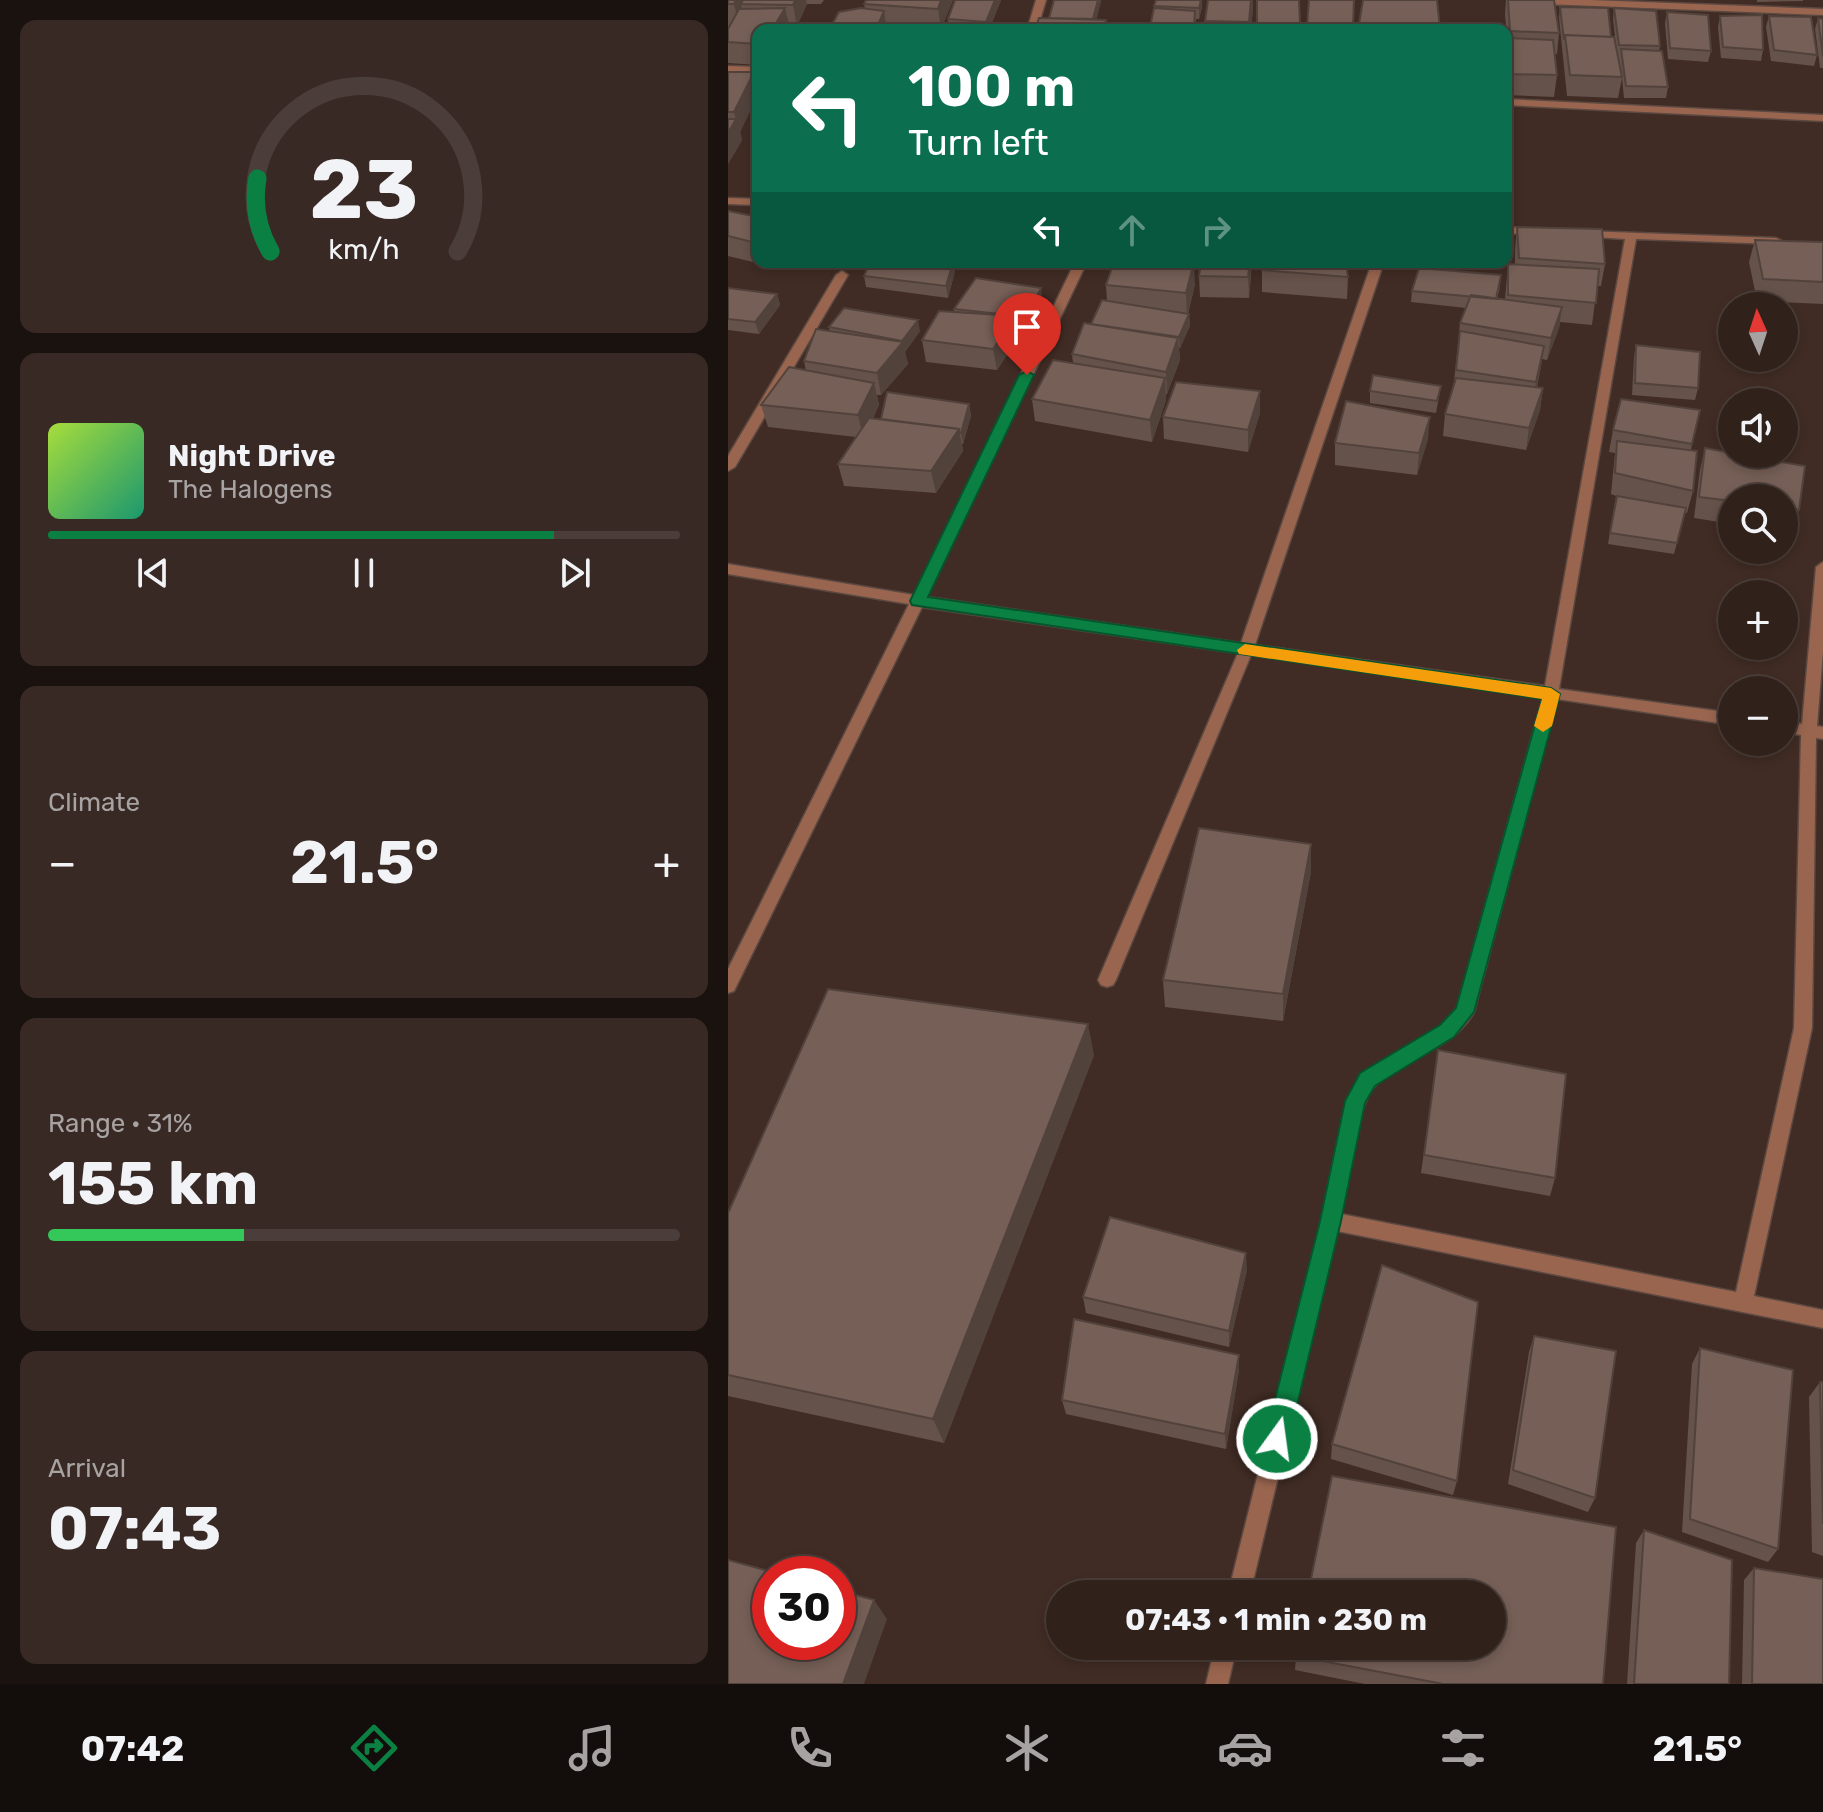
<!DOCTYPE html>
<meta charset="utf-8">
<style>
:root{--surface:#30211b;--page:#382924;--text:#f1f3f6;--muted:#a8a3a3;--line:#4b3e3a;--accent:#0b8043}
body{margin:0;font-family:Rubik,sans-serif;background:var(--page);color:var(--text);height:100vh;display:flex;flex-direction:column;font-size:30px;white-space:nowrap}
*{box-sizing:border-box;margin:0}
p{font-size:26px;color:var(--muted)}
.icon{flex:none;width:44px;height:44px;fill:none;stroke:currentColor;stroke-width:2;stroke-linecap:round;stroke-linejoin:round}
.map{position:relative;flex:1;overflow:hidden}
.side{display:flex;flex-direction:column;gap:20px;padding:20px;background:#1a120f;width:728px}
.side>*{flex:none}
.top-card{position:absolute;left:24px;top:24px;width:760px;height:244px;border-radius:16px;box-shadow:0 4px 12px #0003,0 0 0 2px var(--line);background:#0b6e4f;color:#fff;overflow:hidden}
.needle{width:52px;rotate:357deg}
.fabs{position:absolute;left:990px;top:292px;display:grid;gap:16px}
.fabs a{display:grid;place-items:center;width:80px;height:80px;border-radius:50%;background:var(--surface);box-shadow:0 4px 12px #0003,0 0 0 2px var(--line);font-size:40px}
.speed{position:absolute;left:24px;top:1556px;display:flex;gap:16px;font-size:40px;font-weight:700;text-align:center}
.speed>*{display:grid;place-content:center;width:104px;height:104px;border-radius:50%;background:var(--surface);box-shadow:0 4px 12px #0003,0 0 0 2px var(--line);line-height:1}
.speed .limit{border:12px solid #d22;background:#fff;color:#111}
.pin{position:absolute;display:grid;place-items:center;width:68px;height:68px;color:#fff;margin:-82px -34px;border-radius:50% 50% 50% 0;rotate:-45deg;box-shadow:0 0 8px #0007}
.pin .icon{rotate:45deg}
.me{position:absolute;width:88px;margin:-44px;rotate:14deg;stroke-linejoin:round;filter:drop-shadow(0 0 6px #0008)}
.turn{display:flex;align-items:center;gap:28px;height:168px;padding:0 24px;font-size:36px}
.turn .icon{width:104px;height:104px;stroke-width:2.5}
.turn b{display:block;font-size:56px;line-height:68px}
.lanes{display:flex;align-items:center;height:76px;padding:0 24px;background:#0003;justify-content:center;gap:40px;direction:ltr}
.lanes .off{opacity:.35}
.big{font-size:60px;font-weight:700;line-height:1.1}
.side .widget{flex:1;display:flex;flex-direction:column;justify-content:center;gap:12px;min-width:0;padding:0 28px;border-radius:16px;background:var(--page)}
.side .dial{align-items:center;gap:0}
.dial svg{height:208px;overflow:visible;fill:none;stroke:var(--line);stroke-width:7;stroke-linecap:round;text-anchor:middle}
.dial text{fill:var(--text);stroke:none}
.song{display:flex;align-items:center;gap:24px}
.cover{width:96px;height:96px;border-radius:12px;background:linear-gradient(135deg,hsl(80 70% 55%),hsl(160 70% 35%))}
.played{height:8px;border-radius:4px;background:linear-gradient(90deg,var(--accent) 80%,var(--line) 80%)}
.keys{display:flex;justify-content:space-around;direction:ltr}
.heat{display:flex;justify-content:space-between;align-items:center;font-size:44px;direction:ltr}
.charge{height:12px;border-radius:6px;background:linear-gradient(90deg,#34c759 31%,var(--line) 0)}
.trip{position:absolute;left:318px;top:1580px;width:460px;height:80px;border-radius:40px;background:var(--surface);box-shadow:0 4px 12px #0003,0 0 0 2px var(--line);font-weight:700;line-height:80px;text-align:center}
.menu{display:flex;height:128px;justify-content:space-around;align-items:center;background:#130d0b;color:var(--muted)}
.menu .icon{width:56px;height:56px}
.menu .on{color:var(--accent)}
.menu b{font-size:36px;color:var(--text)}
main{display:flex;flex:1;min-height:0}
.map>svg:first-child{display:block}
</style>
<main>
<section class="side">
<div class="widget dial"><svg viewBox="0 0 100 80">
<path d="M14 69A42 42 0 1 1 86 69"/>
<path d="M14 69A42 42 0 0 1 9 41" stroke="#0b8043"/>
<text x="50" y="56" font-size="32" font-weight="700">23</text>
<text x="50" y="72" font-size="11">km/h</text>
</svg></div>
<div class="widget">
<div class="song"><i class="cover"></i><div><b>Night Drive</b><p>The Halogens</p></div></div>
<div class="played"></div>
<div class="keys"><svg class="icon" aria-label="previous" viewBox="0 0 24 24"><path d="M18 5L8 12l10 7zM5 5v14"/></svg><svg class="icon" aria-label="pause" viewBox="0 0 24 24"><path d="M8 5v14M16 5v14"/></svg><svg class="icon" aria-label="next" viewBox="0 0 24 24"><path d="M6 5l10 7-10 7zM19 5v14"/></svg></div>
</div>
<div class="widget"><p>Climate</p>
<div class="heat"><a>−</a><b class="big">21.5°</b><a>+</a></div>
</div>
<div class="widget"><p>Range · 31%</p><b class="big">155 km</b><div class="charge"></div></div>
<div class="widget"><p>Arrival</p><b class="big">07:43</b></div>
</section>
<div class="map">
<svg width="1095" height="1684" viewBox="0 0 1095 1684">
<rect width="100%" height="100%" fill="#402c24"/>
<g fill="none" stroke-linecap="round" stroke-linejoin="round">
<g stroke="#5b4841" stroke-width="3">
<path id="minor" d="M 308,0 L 318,0 L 309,30 L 299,30 Z
M 783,0 L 863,0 L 1095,9 L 1095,15 L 788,3 Z
M 0,66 L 30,67 L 30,73 L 0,72 Z
M 778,99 L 1095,115 L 1095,121 L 778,105 Z
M 0,198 L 30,199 L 30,205 L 0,204 Z
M 778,227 L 808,229 L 814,232 L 808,235 L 778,233 Z
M 856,231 L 1048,238 L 1054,241 L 1048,244 L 908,239 L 831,689 L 1004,713 L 1004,725 L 829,699 L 746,1012 C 726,1049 677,1058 648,1085 C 629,1101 618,1187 613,1214 L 1008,1292 L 1066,1028 L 1073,735 L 1056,732 L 1056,720 L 1074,724 L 1088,567 L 1095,562 L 1095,651 L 1089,726 L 1095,727 L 1095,739 L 1088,738 L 1084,1028 L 1026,1296 L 1095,1310 L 1095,1328 L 609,1231 L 522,1594 L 500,1594 L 593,1221 L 618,1101 L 634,1075 L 713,1026 L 729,1008 L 815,697 L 523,655 L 388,980 L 385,985 L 379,987 L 373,985 L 370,980 L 510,653 L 194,607 L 6,991 L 0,993 L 0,969 L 181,604 L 0,574 L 0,564 L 186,595 L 347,262 L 359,262 L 199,597 L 513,643 L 644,262 L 656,262 L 527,645 L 817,686 L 897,239 L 852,236 L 850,234 Z
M 114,271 L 120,275 L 7,467 L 0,471 L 0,456 L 108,275 Z
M 487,1646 L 509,1646 L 500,1684 L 478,1684 Z"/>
</g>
<use href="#minor" fill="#99654f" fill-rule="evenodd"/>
</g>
<path fill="#65524a" d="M 0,0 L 96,0 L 93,4 L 79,4 L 69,26 L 61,25 L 61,30 L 30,30 L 30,65 L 0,63 Z
M 225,0 L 213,29 L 159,26 L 159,30 L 137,9 L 136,4 Z
M 273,0 L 261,30 L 221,30 L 220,19 Z
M 428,0 L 474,0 L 474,7 L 471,19 L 468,19 L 467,30 L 422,30 Z
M 529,0 L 571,0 L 572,30 L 529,30 Z
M 581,0 L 626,0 L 625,30 L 579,30 Z
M 709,0 L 712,30 L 631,30 L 631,24 Z
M 778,0 L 826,0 L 831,33 L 829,54 L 827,54 L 829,75 L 826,97 L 778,95 L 779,38 L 777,14 Z
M 1029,0 L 1075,0 L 1075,1 L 1029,2 Z
M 525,7 L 523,30 L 478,30 L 477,21 Z
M 832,7 L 883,37 L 888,46 L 885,19 L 886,8 L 932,46 L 931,51 L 940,87 L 938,98 L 896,98 L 894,78 L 890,98 L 839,96 L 831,18 Z
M 939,12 L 983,51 L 980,62 L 940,59 L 937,23 Z
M 992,16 L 1035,50 L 1033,61 L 993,58 L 990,27 Z
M 1041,16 L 1089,55 L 1086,66 L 1043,61 L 1038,27 Z
M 1090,18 L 1095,19 L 1095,68 L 1092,68 L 1087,29 Z
M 0,72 L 26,72 L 30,89 L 30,124 L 28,123 L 24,107 L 12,132 L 14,140 L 0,164 Z
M 0,211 L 30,217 L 29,263 L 0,256 Z
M 789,227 L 877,264 L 873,286 L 869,286 L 864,325 L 832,322 L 831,328 L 819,360 L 814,359 L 809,388 L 815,388 L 812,410 L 798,450 L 715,436 L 717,414 L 726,382 L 732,323 L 738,308 L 683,302 L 684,291 L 772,287 L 769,299 L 777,300 L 780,264 L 787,265 L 787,249 Z
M 1027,240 L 1095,242 L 1095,304 L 1029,301 L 1021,262 Z
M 142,262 L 226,262 L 227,271 L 220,298 L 138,287 L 136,276 Z
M 473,262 L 524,262 L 521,298 L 472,297 L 471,276 Z
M 534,270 L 620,277 L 619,299 L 534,292 Z
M 467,284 L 460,314 L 461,314 L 462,326 L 451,349 L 452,360 L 439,394 L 438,394 L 438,400 L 424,442 L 307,421 L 304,399 L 345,363 L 344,354 L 363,324 L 379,301 L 378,285 Z
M 0,288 L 49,294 L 52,305 L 31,334 L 0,330 Z
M 314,299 L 300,328 L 288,327 L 290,338 L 269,370 L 198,362 L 194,340 L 226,312 L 226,309 Z
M 101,327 L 192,331 L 177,352 L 180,364 L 153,395 L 149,395 L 151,405 L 145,418 L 153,419 L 241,404 L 243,416 L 235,444 L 234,444 L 235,451 L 208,493 L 116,486 L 110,464 L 128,437 L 40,427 L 33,405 L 78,371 L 76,361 L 102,331 Z
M 908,345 L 970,388 L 967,400 L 904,395 L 906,357 Z
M 713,386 L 708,413 L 642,403 L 642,391 Z
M 532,413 L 520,452 L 436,439 L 435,417 Z
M 885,430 L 964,444 L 963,450 L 965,491 L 959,513 L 957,512 L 946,554 L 880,544 L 888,496 L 883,494 L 887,453 L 881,452 Z
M 700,439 L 689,475 L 607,465 L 607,443 Z
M 977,448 L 1004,453 L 1004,454 L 1077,466 L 1071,510 L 1064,532 L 1056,531 L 1056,498 L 1004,498 L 1004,524 L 966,518 L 972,470 Z
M 583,844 L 583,872 L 555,1021 L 437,1007 L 435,980 Z
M 710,1050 L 827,1178 L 822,1196 L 693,1173 Z
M 366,1055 L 216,1443 L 0,1396 L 0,1213 Z
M 519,1270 L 501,1347 L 358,1313 L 355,1297 Z
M 806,1336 L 867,1498 L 860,1512 L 780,1484 L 801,1352 Z
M 972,1348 L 1050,1549 L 1040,1562 L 954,1532 L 964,1364 Z
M 511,1370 L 498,1449 L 338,1414 L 334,1400 Z
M 1092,1382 L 1095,1382 L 1095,1556 L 1084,1552 L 1081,1397 Z
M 604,1444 L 729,1481 L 725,1495 L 603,1459 Z
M 916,1530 L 1001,1684 L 899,1684 L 908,1543 Z
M 1026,1568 L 1095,1684 L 1014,1684 L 1016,1580 Z
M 568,1656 L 875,1684 L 637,1684 L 567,1670 Z"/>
<path fill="#52423c" d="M 8,0 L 25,0 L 13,4 L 16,16 L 11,25 L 6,4 Z
M 67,0 L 78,0 L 79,4 L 69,26 L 65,5 Z
M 213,0 L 225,0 L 213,29 L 210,9 Z
M 267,0 L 273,0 L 261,30 L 259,30 L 258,22 Z
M 370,0 L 373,0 L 373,2 L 366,30 L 364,25 Z
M 473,0 L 474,0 L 474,7 L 471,19 L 471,8 Z
M 523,0 L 525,0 L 525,7 L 523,30 L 521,30 Z
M 57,8 L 62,28 L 61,30 L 44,30 Z
M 156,11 L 159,30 L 148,30 Z
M 26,72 L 30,89 L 23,102 L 24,107 L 12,132 L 14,140 L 0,164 L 0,133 L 8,120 L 6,112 Z
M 30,236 L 30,262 L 31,262 L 29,263 L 24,242 Z
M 225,262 L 226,262 L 227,271 L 220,298 L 218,286 Z
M 466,262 L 467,284 L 459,315 L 458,293 Z
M 522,262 L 524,262 L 521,298 L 520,277 Z
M 313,288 L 314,299 L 300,328 L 299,317 Z
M 49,294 L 52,305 L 31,334 L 27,322 Z
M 834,307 L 831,328 L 819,360 L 823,338 Z
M 461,314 L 462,326 L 452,349 L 451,337 Z
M 287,316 L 290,338 L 269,370 L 265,349 Z
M 190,320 L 192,331 L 177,352 L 180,364 L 153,395 L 149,373 Z
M 450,338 L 452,360 L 439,394 L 438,372 Z
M 816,346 L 813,368 L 805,404 L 808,382 Z
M 437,378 L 438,400 L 424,442 L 422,420 Z
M 146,383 L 151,405 L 135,437 L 130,415 Z
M 815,388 L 812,410 L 798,450 L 801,428 Z
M 532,391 L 532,413 L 520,452 L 520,430 Z
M 241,404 L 243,416 L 235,444 L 233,433 Z
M 702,417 L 700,439 L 689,475 L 691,453 Z
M 231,429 L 235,451 L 208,493 L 203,471 Z
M 583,844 L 583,872 L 555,1021 L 555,994 Z
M 360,1024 L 366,1055 L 216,1443 L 205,1419 Z
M 518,1253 L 519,1270 L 501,1347 L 501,1331 Z
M 511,1355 L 511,1370 L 498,1449 L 497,1434 Z
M 146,1600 L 159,1619 L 136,1684 L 115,1684 Z"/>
<path fill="#755f56" stroke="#52423c" stroke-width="2" d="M 0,0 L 8,0 L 6,4 L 0,4 Z
M 15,0 L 67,0 L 65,5 L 13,4 Z
M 138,0 L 213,0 L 210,9 L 136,4 Z
M 227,0 L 267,0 L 258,22 L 220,19 Z
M 326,0 L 370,0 L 365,19 L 321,18 Z
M 428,0 L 473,0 L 471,8 L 426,6 Z
M 480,0 L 523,0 L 521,22 L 477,21 Z
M 529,0 L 571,0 L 572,24 L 529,25 Z
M 581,0 L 626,0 L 625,27 L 579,26 Z
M 635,0 L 709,0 L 712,28 L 631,24 Z
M 780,0 L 826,0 L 831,33 L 782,31 Z
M 832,7 L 880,8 L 883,37 L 837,35 L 836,40 Z
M 57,8 L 44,30 L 30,30 L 30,44 L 0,42 L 0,29 L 11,9 Z
M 133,8 L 156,11 L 148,30 L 101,30 L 111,12 Z
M 426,8 L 467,11 L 466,29 L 422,27 Z
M 886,8 L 928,11 L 932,46 L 891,45 Z
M 939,12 L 980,15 L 983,51 L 942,48 Z
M 1034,15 L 1035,50 L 995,47 L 992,16 Z
M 1041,16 L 1083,17 L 1089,55 L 1046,50 Z
M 311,18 L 378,20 L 376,30 L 307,30 Z
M 1090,18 L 1095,19 L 1095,56 Z
M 209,24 L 207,30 L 164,30 L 166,25 Z
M 631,28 L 668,30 L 631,30 Z
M 837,35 L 886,37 L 894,77 L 842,75 Z
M 778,38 L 825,40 L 829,75 L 778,74 Z
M 893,49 L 934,51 L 940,87 L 898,86 Z
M 0,72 L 26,72 L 6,112 L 0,112 Z
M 30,90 L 30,103 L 23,102 Z
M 0,119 L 8,119 L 0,133 Z
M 0,211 L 30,217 L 30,236 L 24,242 L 0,236 Z
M 789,227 L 874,229 L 877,264 L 791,258 Z
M 1027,240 L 1095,242 L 1095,282 L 1035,279 Z
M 142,262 L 225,262 L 218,286 L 136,276 Z
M 386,262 L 466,262 L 458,293 L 378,285 Z
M 473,262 L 522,262 L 520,277 L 471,276 Z
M 534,262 L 618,262 L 620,277 L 534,270 Z
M 780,264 L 871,269 L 868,303 L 780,295 Z
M 691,268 L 773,275 L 768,299 L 684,291 Z
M 248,278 L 313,288 L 299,317 L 226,309 Z
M 0,288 L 49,294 L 27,322 L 0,319 Z
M 743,295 L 834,307 L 823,338 L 732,323 Z
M 374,300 L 461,314 L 451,337 L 363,324 Z
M 116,308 L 190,320 L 174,341 L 101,327 Z
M 211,311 L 287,316 L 265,349 L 194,340 Z
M 356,323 L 450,338 L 438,372 L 344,354 Z
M 88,329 L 175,342 L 149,373 L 76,361 Z
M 732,331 L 816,346 L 808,382 L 728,370 Z
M 908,345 L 972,352 L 970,388 L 907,383 Z
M 325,360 L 437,378 L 422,420 L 304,399 Z
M 61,367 L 146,383 L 130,415 L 33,405 Z
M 645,375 L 713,386 L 709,401 L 642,391 Z
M 728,378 L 815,388 L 801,428 L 717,414 Z
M 448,382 L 532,391 L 520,430 L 435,417 Z
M 159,392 L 241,404 L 233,433 L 231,432 L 231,429 L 153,419 Z
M 893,399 L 972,410 L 964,444 L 885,430 Z
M 618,401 L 702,417 L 691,453 L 607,443 Z
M 141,418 L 231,429 L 203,471 L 110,464 Z
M 889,441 L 969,451 L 965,491 L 887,473 Z
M 977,448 L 1004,453 L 1004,454 L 1077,466 L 1071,510 L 1056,508 L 1056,498 L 1004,498 L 1004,501 L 971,497 Z
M 889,496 L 958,508 L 949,543 L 882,533 Z
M 471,828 L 583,844 L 555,994 L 435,980 Z
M 100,989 L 360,1024 L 205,1419 L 0,1375 L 0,1213 Z
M 710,1050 L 838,1074 L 827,1178 L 696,1155 Z
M 382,1217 L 518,1253 L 501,1331 L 355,1297 Z
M 654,1265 L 750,1302 L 729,1481 L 604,1444 Z
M 346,1319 L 511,1355 L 497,1434 L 334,1400 Z
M 806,1336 L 888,1351 L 867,1498 L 785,1470 Z
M 972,1348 L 1065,1370 L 1050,1549 L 962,1519 Z
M 1092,1382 L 1095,1382 L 1095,1524 Z
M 604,1476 L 888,1527 L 875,1684 L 715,1684 L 568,1656 L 570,1646 L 764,1646 L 764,1594 L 580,1594 Z
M 916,1530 L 1004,1560 L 1001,1684 L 906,1684 Z
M 0,1560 L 52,1574 L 42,1574 L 42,1642 L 110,1642 L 110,1590 L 146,1600 L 115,1684 L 0,1684 Z
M 1026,1568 L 1095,1579 L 1095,1684 L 1024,1684 Z"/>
<path fill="#0b8043" stroke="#07532c" stroke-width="2" d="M 299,371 L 306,375 L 200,597 L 823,688 L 832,694 L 746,1012 L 726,1037 L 647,1086 L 637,1103 L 613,1221 L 561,1439 L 557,1447 L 549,1450 L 541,1447 L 537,1439 L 592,1221 L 617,1101 L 632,1073 L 712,1025 L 728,1008 L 814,699 L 184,605 L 182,601 L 291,375 Z"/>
<path fill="#f59e0b" d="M 517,644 L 823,688 L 832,694 L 824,726 L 815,732 L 806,726 L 814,699 L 511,654 L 509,650 Z"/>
</svg>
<div class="fabs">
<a><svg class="needle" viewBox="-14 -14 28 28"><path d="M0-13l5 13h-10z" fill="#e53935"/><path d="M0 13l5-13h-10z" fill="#a8a3a3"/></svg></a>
<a><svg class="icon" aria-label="sound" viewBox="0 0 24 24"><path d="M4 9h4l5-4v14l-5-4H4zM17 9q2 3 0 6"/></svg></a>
<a><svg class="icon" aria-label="search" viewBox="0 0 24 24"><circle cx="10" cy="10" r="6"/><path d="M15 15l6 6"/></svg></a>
<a>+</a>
<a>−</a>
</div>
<div class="speed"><div class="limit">30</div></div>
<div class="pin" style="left:299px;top:375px;background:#d93025"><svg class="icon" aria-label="arrive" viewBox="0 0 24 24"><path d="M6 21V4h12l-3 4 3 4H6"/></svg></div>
<svg class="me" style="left:549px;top:1439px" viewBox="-20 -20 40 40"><circle r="17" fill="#0b8043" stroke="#fff" stroke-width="3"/><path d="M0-11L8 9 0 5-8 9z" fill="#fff"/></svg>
<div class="trip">07:43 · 1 min · 230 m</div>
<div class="top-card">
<div class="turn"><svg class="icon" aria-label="left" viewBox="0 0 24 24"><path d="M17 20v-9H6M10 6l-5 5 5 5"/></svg><div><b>100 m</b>Turn left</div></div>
<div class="lanes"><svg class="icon" aria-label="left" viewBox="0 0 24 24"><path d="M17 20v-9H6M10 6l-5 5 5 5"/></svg><svg class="icon off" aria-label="ahead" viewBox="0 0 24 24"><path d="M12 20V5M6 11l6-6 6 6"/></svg><svg class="icon off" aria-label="right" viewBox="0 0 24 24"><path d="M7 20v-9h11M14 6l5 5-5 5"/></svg></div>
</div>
</div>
</main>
<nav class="menu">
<b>07:42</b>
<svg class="icon on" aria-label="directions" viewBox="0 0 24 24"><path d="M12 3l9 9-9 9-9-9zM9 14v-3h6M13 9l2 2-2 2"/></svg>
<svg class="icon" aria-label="music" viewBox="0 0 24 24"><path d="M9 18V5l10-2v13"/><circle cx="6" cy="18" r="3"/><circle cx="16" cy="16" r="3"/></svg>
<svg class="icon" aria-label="phone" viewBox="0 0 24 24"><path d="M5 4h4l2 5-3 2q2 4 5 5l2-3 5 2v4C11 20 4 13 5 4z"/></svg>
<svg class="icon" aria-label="climate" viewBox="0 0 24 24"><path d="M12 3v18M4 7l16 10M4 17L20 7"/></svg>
<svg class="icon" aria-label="car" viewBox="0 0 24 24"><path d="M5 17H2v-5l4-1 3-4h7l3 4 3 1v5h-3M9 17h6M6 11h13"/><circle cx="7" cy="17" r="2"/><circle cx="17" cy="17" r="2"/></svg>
<svg class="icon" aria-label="filters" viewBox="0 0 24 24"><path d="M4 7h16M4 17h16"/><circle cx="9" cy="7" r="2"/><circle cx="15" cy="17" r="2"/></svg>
<b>21.5°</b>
</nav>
